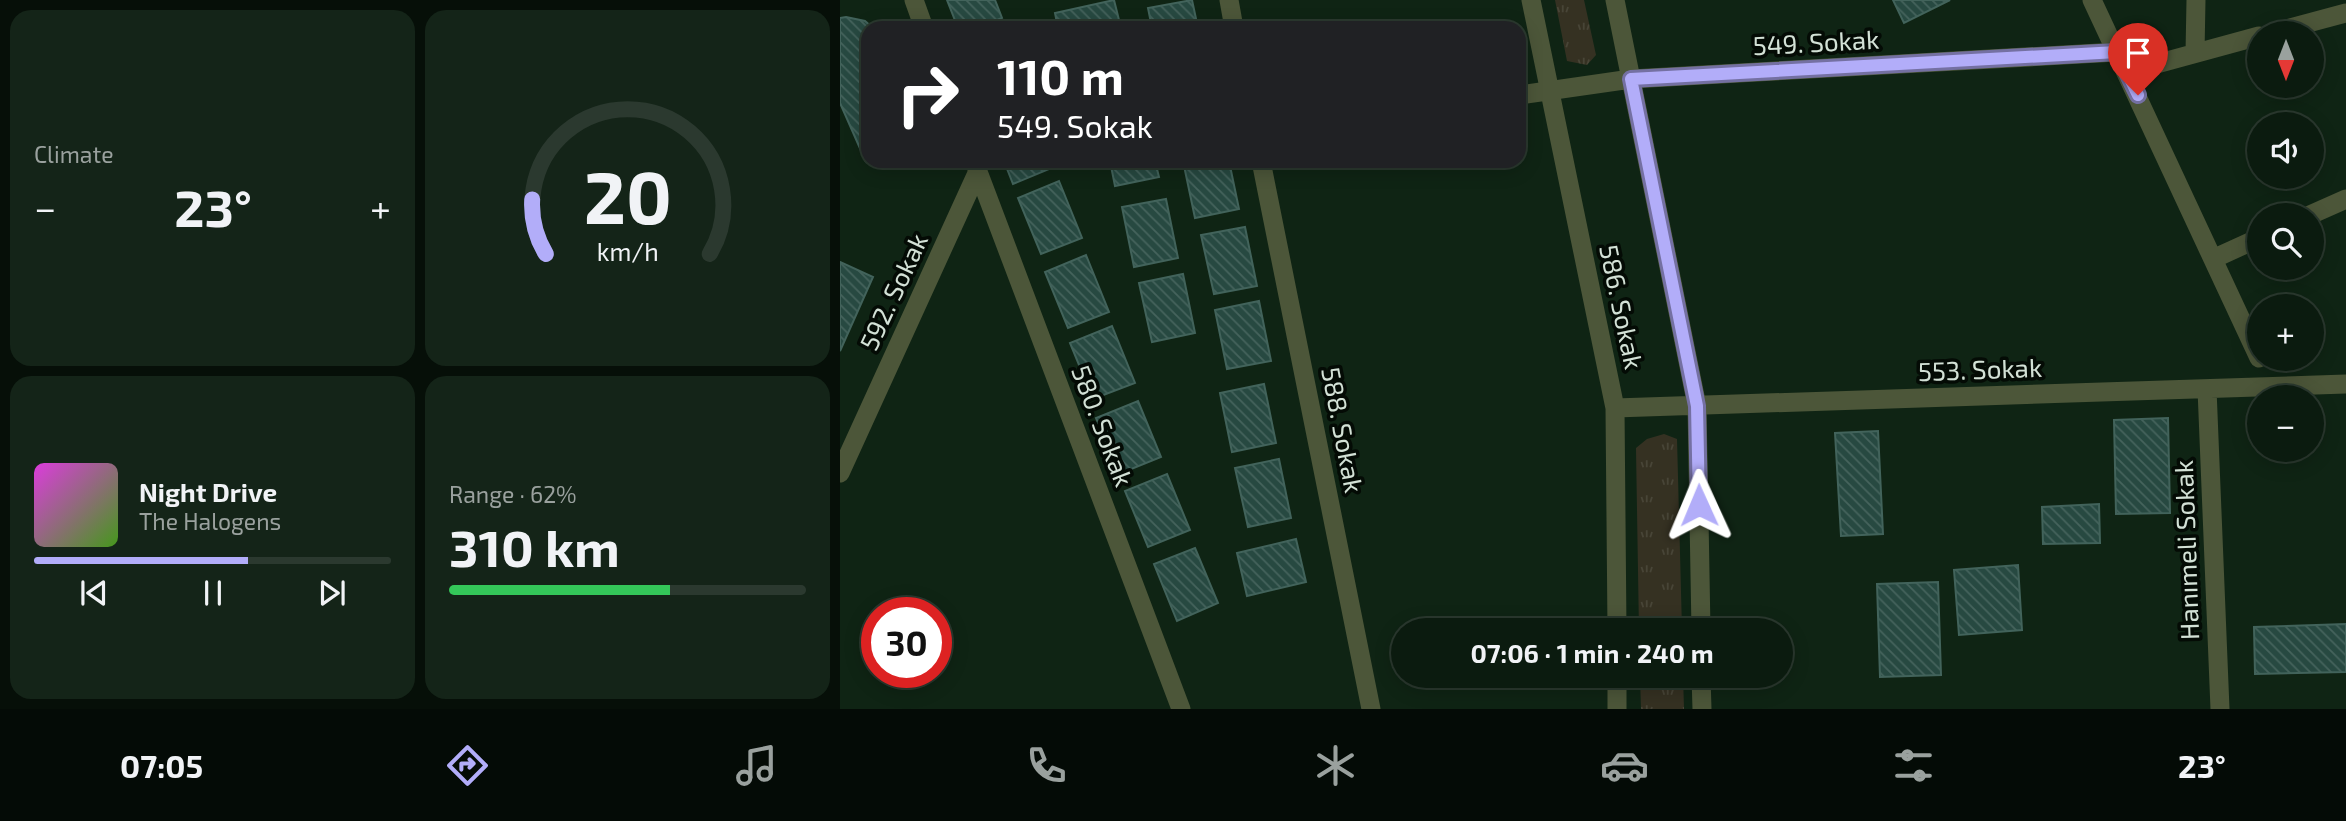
<!DOCTYPE html>
<meta charset="utf-8">
<style>
:root{--surface:#0b1b0f;--page:#142418;--text:#f1f3f6;--muted:#9aa19e;--line:#2b392f;--accent:#b2adf9}
body{margin:0;font-family:"Exo 2",sans-serif;background:var(--page);color:var(--text);height:100vh;display:flex;flex-direction:column;font-size:26px;white-space:nowrap}
*{box-sizing:border-box;margin:0}
p{font-size:23px;color:var(--muted)}
.icon{flex:none;width:38px;height:38px;fill:none;stroke:currentColor;stroke-width:2;stroke-linecap:round;stroke-linejoin:round}
.map{position:relative;flex:1;overflow:hidden}
.sheet{display:flex;flex-direction:column;gap:10px;padding:10px;background:#060f08;width:840px}
.sheet>*{flex:none}
.hud{position:absolute;left:21px;top:21px;width:665px;height:147px;border-radius:21px;box-shadow:0 4px 18px #0003,0 0 0 2px var(--line);background:#202124;color:#fff;overflow:hidden}
.needle{width:46px;rotate:180deg}
.fabs{position:absolute;left:1407px;top:21px;display:grid;gap:14px}
.fabs a{display:grid;place-items:center;width:77px;height:77px;border-radius:50%;background:var(--surface);box-shadow:0 4px 18px #0003,0 0 0 2px var(--line);font-size:35px}
.speed{position:absolute;left:21px;top:597px;display:flex;gap:14px;font-size:35px;font-weight:700;text-align:center}
.speed>*{display:grid;place-content:center;width:91px;height:91px;border-radius:50%;background:var(--surface);box-shadow:0 4px 18px #0003,0 0 0 2px var(--line);line-height:1}
.speed .limit{border:10px solid #d22;background:#fff;color:#111}
.pin{position:absolute;display:grid;place-items:center;width:60px;height:60px;color:#fff;margin:-72px -30px;border-radius:50% 50% 50% 0;rotate:-45deg;box-shadow:0 0 7px #0007}
.pin .icon{rotate:45deg}
.me{position:absolute;width:77px;margin:-38px;rotate:359deg;stroke-linejoin:round;filter:drop-shadow(0 0 5px #0008)}
.turn{display:flex;align-items:center;gap:24px;height:147px;padding:0 21px;font-size:32px}
.turn .icon{width:91px;height:91px;stroke-width:2.5}
.turn b{display:block;font-size:49px;line-height:60px}
.big{font-size:52px;font-weight:700;line-height:1.1}
.sheet .tile{flex:1;display:flex;flex-direction:column;justify-content:center;gap:10px;min-width:0;padding:0 24px;border-radius:21px;background:var(--page)}
.sheet .dial{align-items:center;gap:0}
.dial svg{height:182px;overflow:visible;fill:none;stroke:var(--line);stroke-width:7;stroke-linecap:round;text-anchor:middle}
.dial text{fill:var(--text);stroke:none}
.song{display:flex;align-items:center;gap:21px}
.cover{width:84px;height:84px;border-radius:10px;background:linear-gradient(135deg,hsl(300 70% 55%),hsl(100 70% 35%))}
.played{height:7px;border-radius:4px;background:linear-gradient(90deg,var(--accent) 60%,var(--line) 60%)}
.keys{display:flex;justify-content:space-around;direction:ltr}
.heat{display:flex;justify-content:space-between;align-items:center;font-size:38px;direction:ltr}
.charge{height:10px;border-radius:5px;background:linear-gradient(90deg,#34c759 62%,var(--line) 0)}
.sheet .tiles{flex:1;display:grid;gap:10px;grid-template-columns:repeat(2,1fr)}
.trip{position:absolute;left:551px;top:618px;width:402px;height:70px;border-radius:35px;background:var(--surface);box-shadow:0 4px 18px #0003,0 0 0 2px var(--line);font-weight:700;line-height:70px;text-align:center}
.tabs{display:flex;height:112px;justify-content:space-around;align-items:center;background:#040b06;color:var(--muted)}
.tabs .icon{width:49px;height:49px}
.tabs .selected{color:var(--accent)}
.tabs b{font-size:32px;color:var(--text)}
main{display:flex;flex:1;min-height:0}
.map>svg:first-child{display:block}
</style>
<main>
<section class="sheet">
<div class="tiles">
<div class="tile"><p>Climate</p>
<div class="heat"><a>−</a><b class="big">23°</b><a>+</a></div>
</div>
<div class="tile dial"><svg viewBox="0 0 100 80">
<path d="M14 69A42 42 0 1 1 86 69"/>
<path d="M14 69A42 42 0 0 1 8 45" stroke="#b2adf9"/>
<text x="50" y="56" font-size="32" font-weight="700">20</text>
<text x="50" y="72" font-size="11">km/h</text>
</svg></div>
<div class="tile">
<div class="song"><i class="cover"></i><div><b>Night Drive</b><p>The Halogens</p></div></div>
<div class="played"></div>
<div class="keys"><svg class="icon" aria-label="previous" viewBox="0 0 24 24"><path d="M18 5L8 12l10 7zM5 5v14"/></svg><svg class="icon" aria-label="pause" viewBox="0 0 24 24"><path d="M8 5v14M16 5v14"/></svg><svg class="icon" aria-label="next" viewBox="0 0 24 24"><path d="M6 5l10 7-10 7zM19 5v14"/></svg></div>
</div>
<div class="tile"><p>Range · 62%</p><b class="big">310 km</b><div class="charge"></div></div>
</div>
</section>
<div class="map">
<svg width="1506" height="709" viewBox="0 0 1506 709">
<defs>
<pattern id="grass-tufts" width="24" height="20" patternUnits="userSpaceOnUse" patternTransform="scale(1.75)"><rect width="24" height="20" fill="#353122"/><path d="M3 7l-1-3M5 7V3M7 7l1-3M15 17l-1-3M17 17v-4M19 17l1-3" fill="none" stroke="#484537"/></pattern>
<pattern id="building-back-hatch" width="6" height="6" patternUnits="userSpaceOnUse" patternTransform="scale(1.75)"><rect width="6" height="6" fill="#274941"/><path d="M-1 5l2 2M0 0l6 6M5-1l2 2" fill="none" stroke="#45635c"/></pattern>
</defs>
<rect width="100%" height="100%" fill="#0f2414"/>
<path fill="url(#grass-tufts)" d="M 715,0 L 744,0 L 756,55 L 747,65 L 727,61 Z
M 824,434 L 837,439 L 842,630 L 799,630 L 796,448 L 807,439 Z
M 800,676 L 843,676 L 844,709 L 801,709 Z"/>
<path fill="url(#building-back-hatch)" stroke="#42635b" stroke-width="2" d="M 107,0 L 155,0 L 162,18 L 136,28 L 118,28 Z
M 274,0 L 281,28 L 218,28 L 215,13 Z
M 352,0 L 358,28 L 312,28 L 308,8 Z
M 1053,0 L 1110,0 L 1064,23 Z
M 6,17 L 25,21 L 33,28 L 28,28 L 26,162 L 0,103 L 0,18 Z
M 164,161 L 212,161 L 214,167 L 173,184 Z
M 270,161 L 315,161 L 319,177 L 275,186 Z
M 343,161 L 389,161 L 399,209 L 355,218 Z
M 219,181 L 242,238 L 201,254 L 178,198 Z
M 326,199 L 338,258 L 294,267 L 282,207 Z
M 405,227 L 417,286 L 374,294 L 361,235 Z
M 246,255 L 269,312 L 228,328 L 205,272 Z
M 0,262 L 33,277 L 0,351 Z
M 343,274 L 355,333 L 312,342 L 299,283 Z
M 419,301 L 431,361 L 387,369 L 375,310 Z
M 272,326 L 295,383 L 253,399 L 230,343 Z
M 424,384 L 436,443 L 392,452 L 380,393 Z
M 298,401 L 321,457 L 279,474 L 256,418 Z
M 1328,418 L 1330,513 L 1276,514 L 1274,420 Z
M 1038,431 L 1043,534 L 1001,536 L 995,433 Z
M 439,459 L 451,518 L 408,527 L 395,468 Z
M 327,474 L 350,530 L 308,547 L 285,491 Z
M 1259,504 L 1260,543 L 1203,544 L 1202,507 Z
M 456,539 L 466,582 L 407,596 L 397,553 Z
M 355,548 L 378,603 L 337,621 L 314,564 Z
M 1178,565 L 1182,630 L 1119,635 L 1114,570 Z
M 1098,582 L 1101,675 L 1040,677 L 1037,584 Z
M 1506,624 L 1506,672 L 1415,674 L 1414,627 Z"/>
<g fill="none" stroke-linecap="round" stroke-linejoin="round">
<path stroke="#4c5639" stroke-width="19" d="M 74,0 L 84,28
M 389,0 L 394,28
M 691,0 L 775,408 L 777,630
M 775,0 L 857,406 L 861,630
M 1252,0 L 1419,358
M 1431,33 L 1506,13
M 1355,53 L 1356,0
M 1287,72 L 1419,36
M 679,95 L 791,79 L 1277,52
M 134,161 L 341,709
M 421,161 L 531,709
M 1470,215 L 1506,199
M 1375,258 L 1419,238
M 1367,389 L 1380,709
M 775,408 L 1506,384
M 0,473 L 138,171
M 777,676 L 777,709
M 861,676 L 862,709"/>
</g>
<g fill="none" stroke-linecap="round" stroke-linejoin="round">
<g stroke="#7470a2" stroke-width="18">
<path id="route" d="M 859,505 L 857,406 L 791,79 L 1277,52 L 1298,95"/>
</g>
<use href="#route" stroke="#b2adf9" stroke-width="12"/>
</g>
<g text-anchor="middle" stroke-width="7" stroke-linejoin="round" paint-order="stroke">
<g font-size="26" fill="#d3e1d6" stroke="#040b05">
<text transform="translate(976 43) rotate(-3)" y="9">549. Sokak</text>
<text transform="translate(54 292) rotate(-65)" y="9">592. Sokak</text>
<text transform="translate(781 307) rotate(78)" y="9">586. Sokak</text>
<text transform="translate(1140 370) rotate(-2)" y="9">553. Sokak</text>
<text transform="translate(262 426) rotate(69)" y="9">580. Sokak</text>
<text transform="translate(502 430) rotate(79)" y="9">588. Sokak</text>
<text transform="translate(1347 550) rotate(-92)" y="9">Hanımeli Sokak</text>
</g>
</g>
</svg>
<div class="fabs">
<a><svg class="needle" viewBox="-14 -14 28 28"><path d="M0-13l5 13h-10z" fill="#e53935"/><path d="M0 13l5-13h-10z" fill="#9aa19e"/></svg></a>
<a><svg class="icon" aria-label="sound" viewBox="0 0 24 24"><path d="M4 9h4l5-4v14l-5-4H4zM17 9q2 3 0 6"/></svg></a>
<a><svg class="icon" aria-label="search" viewBox="0 0 24 24"><circle cx="10" cy="10" r="6"/><path d="M15 15l6 6"/></svg></a>
<a>+</a>
<a>−</a>
</div>
<div class="speed"><div class="limit">30</div></div>
<div class="pin" style="left:1298px;top:95px;background:#d93025"><svg class="icon" aria-label="arrive" viewBox="0 0 24 24"><path d="M6 21V4h12l-3 4 3 4H6"/></svg></div>
<svg class="me" style="left:859px;top:505px" viewBox="-20 -20 40 40"><path d="M0-17L14 15 0 8-14 15z" fill="#b2adf9" stroke="#fff" stroke-width="4"/></svg>
<div class="trip">07:06 · 1 min · 240 m</div>
<div class="hud">
<div class="turn"><svg class="icon" aria-label="right" viewBox="0 0 24 24"><path d="M7 20v-9h11M14 6l5 5-5 5"/></svg><div><b>110 m</b>549. Sokak</div></div>
</div>
</div>
</main>
<nav class="tabs">
<b>07:05</b>
<svg class="icon selected" aria-label="directions" viewBox="0 0 24 24"><path d="M12 3l9 9-9 9-9-9zM9 14v-3h6M13 9l2 2-2 2"/></svg>
<svg class="icon" aria-label="music" viewBox="0 0 24 24"><path d="M9 18V5l10-2v13"/><circle cx="6" cy="18" r="3"/><circle cx="16" cy="16" r="3"/></svg>
<svg class="icon" aria-label="phone" viewBox="0 0 24 24"><path d="M5 4h4l2 5-3 2q2 4 5 5l2-3 5 2v4C11 20 4 13 5 4z"/></svg>
<svg class="icon" aria-label="climate" viewBox="0 0 24 24"><path d="M12 3v18M4 7l16 10M4 17L20 7"/></svg>
<svg class="icon" aria-label="car" viewBox="0 0 24 24"><path d="M5 17H2v-5l4-1 3-4h7l3 4 3 1v5h-3M9 17h6M6 11h13"/><circle cx="7" cy="17" r="2"/><circle cx="17" cy="17" r="2"/></svg>
<svg class="icon" aria-label="filters" viewBox="0 0 24 24"><path d="M4 7h16M4 17h16"/><circle cx="9" cy="7" r="2"/><circle cx="15" cy="17" r="2"/></svg>
<b>23°</b>
</nav>
